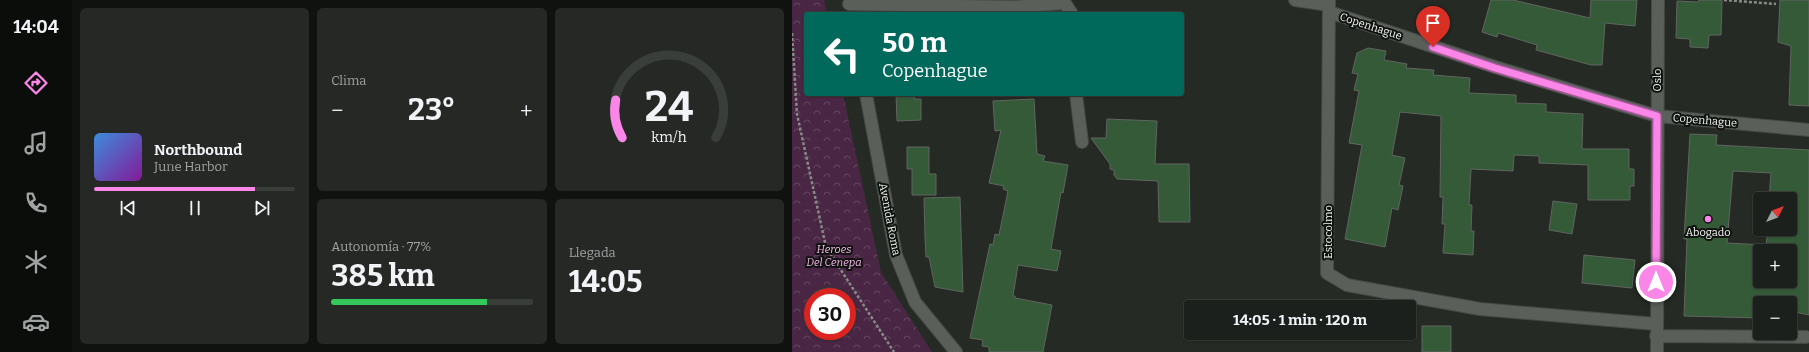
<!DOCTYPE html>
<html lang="es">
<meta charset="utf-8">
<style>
:root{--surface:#1c201c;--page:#252825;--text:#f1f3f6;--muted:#a0a3a3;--line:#3a3e3b;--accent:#fa87e7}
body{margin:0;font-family:Bitter,serif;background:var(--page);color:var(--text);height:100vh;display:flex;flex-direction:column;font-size:15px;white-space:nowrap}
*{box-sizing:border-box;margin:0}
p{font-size:13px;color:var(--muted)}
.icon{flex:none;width:22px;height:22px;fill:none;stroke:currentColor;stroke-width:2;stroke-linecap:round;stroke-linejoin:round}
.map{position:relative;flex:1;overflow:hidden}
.sheet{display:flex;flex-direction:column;gap:8px;padding:8px;background:#0f120f;width:720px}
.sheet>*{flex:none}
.top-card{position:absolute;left:12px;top:12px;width:380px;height:84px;border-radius:4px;box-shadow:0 1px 3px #0004,0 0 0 1px var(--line);background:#00695c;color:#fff;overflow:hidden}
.needle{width:26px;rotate:48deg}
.tools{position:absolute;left:961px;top:192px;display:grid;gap:8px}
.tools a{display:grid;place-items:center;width:44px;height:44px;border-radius:4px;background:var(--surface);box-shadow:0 1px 3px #0004,0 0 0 1px var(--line);font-size:20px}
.speed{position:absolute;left:12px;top:288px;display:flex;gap:8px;font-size:20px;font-weight:700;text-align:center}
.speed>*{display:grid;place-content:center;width:52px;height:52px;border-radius:50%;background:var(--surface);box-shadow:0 1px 3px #0004,0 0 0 1px var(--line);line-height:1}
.speed .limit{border:6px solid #d22;background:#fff;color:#111}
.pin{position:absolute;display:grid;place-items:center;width:34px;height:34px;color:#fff;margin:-41px -17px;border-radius:50% 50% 50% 0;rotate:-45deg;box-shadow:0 0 4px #0007}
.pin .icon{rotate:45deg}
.me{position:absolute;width:44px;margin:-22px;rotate:0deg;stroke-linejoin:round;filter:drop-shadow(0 0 3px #0008)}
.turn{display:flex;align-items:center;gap:14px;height:84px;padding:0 12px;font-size:18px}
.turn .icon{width:52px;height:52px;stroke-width:2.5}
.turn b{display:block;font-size:28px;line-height:34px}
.big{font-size:30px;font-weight:700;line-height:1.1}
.sheet .widget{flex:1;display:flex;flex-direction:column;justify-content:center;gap:6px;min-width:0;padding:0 14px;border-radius:6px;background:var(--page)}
.sheet .dial{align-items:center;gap:0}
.dial svg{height:104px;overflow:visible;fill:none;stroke:var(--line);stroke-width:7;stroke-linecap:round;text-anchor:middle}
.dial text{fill:var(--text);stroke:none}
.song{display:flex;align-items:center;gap:12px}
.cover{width:48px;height:48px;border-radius:6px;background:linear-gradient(135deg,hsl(210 70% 55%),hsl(290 70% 35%))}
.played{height:4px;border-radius:2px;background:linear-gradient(90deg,var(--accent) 80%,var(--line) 80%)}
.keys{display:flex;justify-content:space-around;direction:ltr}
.heat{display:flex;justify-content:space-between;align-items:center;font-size:22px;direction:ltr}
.charge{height:6px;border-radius:3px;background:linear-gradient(90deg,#34c759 77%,var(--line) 0)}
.sheet .tiles{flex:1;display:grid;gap:8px;grid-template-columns:repeat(3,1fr)}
.widget:first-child{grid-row:span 2}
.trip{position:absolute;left:392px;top:300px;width:232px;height:40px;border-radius:4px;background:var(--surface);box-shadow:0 1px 3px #0004,0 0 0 1px var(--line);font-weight:700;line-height:40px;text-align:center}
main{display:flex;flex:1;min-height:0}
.tabs{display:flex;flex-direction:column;width:72px;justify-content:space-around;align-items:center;background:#0b0d0b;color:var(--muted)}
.tabs .icon{width:28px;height:28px}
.tabs .active{color:var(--accent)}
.tabs b{font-size:18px;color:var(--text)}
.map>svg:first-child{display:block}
</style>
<main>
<nav class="tabs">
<b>14:04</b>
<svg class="icon active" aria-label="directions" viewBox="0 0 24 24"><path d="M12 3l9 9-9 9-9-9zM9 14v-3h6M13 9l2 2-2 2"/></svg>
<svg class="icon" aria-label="music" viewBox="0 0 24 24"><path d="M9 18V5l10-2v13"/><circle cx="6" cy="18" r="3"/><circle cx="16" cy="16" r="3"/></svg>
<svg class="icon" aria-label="phone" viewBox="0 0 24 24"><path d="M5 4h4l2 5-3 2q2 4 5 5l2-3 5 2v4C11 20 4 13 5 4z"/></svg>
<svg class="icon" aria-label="climate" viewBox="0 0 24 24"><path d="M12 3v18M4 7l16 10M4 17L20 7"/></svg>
<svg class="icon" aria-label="car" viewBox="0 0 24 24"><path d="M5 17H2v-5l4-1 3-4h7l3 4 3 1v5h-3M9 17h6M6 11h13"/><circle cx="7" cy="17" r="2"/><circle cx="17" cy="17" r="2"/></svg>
</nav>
<section class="sheet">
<div class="tiles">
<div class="widget">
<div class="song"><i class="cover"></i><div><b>Northbound</b><p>June Harbor</p></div></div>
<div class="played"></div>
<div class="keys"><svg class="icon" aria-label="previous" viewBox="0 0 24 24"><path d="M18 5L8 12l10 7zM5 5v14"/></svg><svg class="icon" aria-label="pause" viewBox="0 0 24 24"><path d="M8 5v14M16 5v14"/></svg><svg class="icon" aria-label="next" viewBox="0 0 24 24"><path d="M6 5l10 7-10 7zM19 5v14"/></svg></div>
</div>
<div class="widget"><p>Clima</p>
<div class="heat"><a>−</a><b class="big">23°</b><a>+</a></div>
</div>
<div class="widget dial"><svg viewBox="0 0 100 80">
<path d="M14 69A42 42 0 1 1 86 69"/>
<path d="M14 69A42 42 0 0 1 9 40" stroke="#fa87e7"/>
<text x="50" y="56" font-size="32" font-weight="700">24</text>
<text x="50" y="72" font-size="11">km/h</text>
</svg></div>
<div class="widget"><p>Autonomía · 77%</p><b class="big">385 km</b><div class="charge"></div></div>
<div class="widget"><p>Llegada</p><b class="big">14:05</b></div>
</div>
</section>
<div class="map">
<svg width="1017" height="352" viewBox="0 0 1017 352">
<defs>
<pattern id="park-crowns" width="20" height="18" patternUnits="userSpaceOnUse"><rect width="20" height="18" fill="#492643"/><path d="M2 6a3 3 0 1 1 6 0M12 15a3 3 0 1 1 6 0" fill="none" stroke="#64465f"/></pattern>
</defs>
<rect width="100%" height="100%" fill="#252a25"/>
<path fill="url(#park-crowns)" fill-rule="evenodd" d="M 0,0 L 32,0 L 35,14 L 14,14 L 14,94 L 51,94 L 89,272 L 140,352 L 0,352 ZM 21,297 L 55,297 L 55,331 L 21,331 Z"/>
<path fill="#345a38" stroke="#606560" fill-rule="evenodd" d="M 699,0 L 721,0 L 798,18 L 799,0 L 845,0 L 843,26 L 813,23 L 810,65 L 799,65 L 744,50 L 745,45 L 706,33 L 705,37 L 690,32 Z
M 907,0 L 930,0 L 929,35 L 917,35 L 916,48 L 898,47 L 898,39 L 884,38 L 885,1 L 906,2 Z
M 988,0 L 1017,0 L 1017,106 L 997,105 L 999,46 L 986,42 Z
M 576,48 L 594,51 L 592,60 L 615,64 L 614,68 L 642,70 L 641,75 L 678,78 L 677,93 L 724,95 L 724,103 L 754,104 L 754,112 L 791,114 L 790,149 L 837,149 L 837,169 L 842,169 L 842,186 L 838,186 L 838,200 L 796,200 L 796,165 L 747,163 L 747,156 L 722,155 L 721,171 L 679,169 L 677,205 L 680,205 L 679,231 L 682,231 L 681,255 L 651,253 L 653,224 L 650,224 L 651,197 L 648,197 L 649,116 L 608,112 L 600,155 L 613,158 L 607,185 L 611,186 L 606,210 L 600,208 L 593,247 L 553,239 L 570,145 L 557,143 L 567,91 L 562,90 L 566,74 L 560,73 L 565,53 Z
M 104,94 L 123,94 L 122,99 L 129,99 L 129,120 L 105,121 Z
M 242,99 L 245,154 L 253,156 L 251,161 L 276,165 L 271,193 L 269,192 L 259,249 L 269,251 L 265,271 L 226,265 L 221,296 L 223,296 L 223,298 L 260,305 L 251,352 L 197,352 L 197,347 L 190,346 L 191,340 L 178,338 L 198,244 L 201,245 L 203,234 L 207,235 L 216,191 L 211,189 L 212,186 L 197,183 L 209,130 L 203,131 L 201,101 Z
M 315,119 L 365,121 L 363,164 L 397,164 L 398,222 L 367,222 L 366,181 L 325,179 L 322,175 L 322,170 L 318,169 L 318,164 L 299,138 L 314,138 Z
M 898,134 L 925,135 L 924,145 L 1017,150 L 1017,315 L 998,311 L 998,303 L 968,303 L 968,318 L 892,316 L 895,239 L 892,239 ZM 941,171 L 979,173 L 977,199 L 998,199 L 998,229 L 976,229 L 974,245 L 935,243 ZM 968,251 L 998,251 L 998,281 L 968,281 Z
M 115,147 L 137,147 L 137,174 L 144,174 L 144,195 L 120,195 L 120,169 L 115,169 Z
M 168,197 L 169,230 L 171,292 L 143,287 L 137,257 L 134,257 L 133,238 L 132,198 Z
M 761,201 L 785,204 L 780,234 L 757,230 Z
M 792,255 L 843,260 L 840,288 L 790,283 Z
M 630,326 L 659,326 L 659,352 L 630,352 Z"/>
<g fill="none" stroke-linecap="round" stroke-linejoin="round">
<g stroke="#454945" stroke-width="14">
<path id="minor" d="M 271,0 L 280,14
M 503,0 L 537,5
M 537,0 L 535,273 L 555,285 L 688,309 L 864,324
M 57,4 L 222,7 L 272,3
M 537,12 L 703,67 L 865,116 L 1017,130
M 74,94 L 104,255 L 123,302 L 164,352
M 284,94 L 290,142
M 864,336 L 1014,337
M 865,352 L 866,0"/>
</g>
<path stroke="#878b87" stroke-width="2.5" stroke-dasharray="3 2" stroke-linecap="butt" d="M 932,0 L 984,4
M 0,33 L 5,114 L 34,247 L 102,352"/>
<use href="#minor" stroke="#5a5f5a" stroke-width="12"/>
</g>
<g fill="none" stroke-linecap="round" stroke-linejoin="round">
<g stroke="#a25896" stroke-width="10">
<path id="route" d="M 641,47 L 703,68 L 865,116 L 864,282"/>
</g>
<use href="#route" stroke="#fa87e7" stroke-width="7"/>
</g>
<circle fill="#fa87e7" stroke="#0f120f" stroke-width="1.5" cx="916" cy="219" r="4"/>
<g text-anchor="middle" stroke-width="4" stroke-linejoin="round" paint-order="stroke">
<g font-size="11" fill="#f3f6f3" stroke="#0f120f">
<text transform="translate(579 26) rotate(18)" y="4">Copenhague</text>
<text transform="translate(865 80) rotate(-90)" y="4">Oslo</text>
<text transform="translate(913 120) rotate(5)" y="4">Copenhague</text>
<text transform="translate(98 219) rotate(79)" y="4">Avenida Roma</text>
<text transform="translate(536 232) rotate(-90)" y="4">Estocolmo</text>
</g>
<g font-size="11" fill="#f3f6f3" stroke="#0f120f">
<text x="916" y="236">Abogado</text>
</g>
<g font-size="11" font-style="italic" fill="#fab9ed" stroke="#0f120f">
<text x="42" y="253">Heroes<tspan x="42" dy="13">Del Cenepa</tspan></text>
</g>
</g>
</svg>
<div class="tools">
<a><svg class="needle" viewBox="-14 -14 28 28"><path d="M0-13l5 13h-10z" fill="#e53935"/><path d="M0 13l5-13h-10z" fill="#a0a3a3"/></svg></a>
<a>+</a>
<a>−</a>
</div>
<div class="speed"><div class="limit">30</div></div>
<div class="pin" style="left:641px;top:47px;background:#d93025"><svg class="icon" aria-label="arrive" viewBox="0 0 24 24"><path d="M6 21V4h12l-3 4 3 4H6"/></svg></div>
<svg class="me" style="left:864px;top:282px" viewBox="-20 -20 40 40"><circle r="17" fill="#fa87e7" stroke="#fff" stroke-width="3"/><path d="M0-11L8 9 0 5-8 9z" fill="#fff"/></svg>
<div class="trip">14:05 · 1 min · 120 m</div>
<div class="top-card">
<div class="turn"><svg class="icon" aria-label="left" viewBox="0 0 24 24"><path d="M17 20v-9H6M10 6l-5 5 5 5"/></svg><div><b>50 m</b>Copenhague</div></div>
</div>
</div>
</main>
